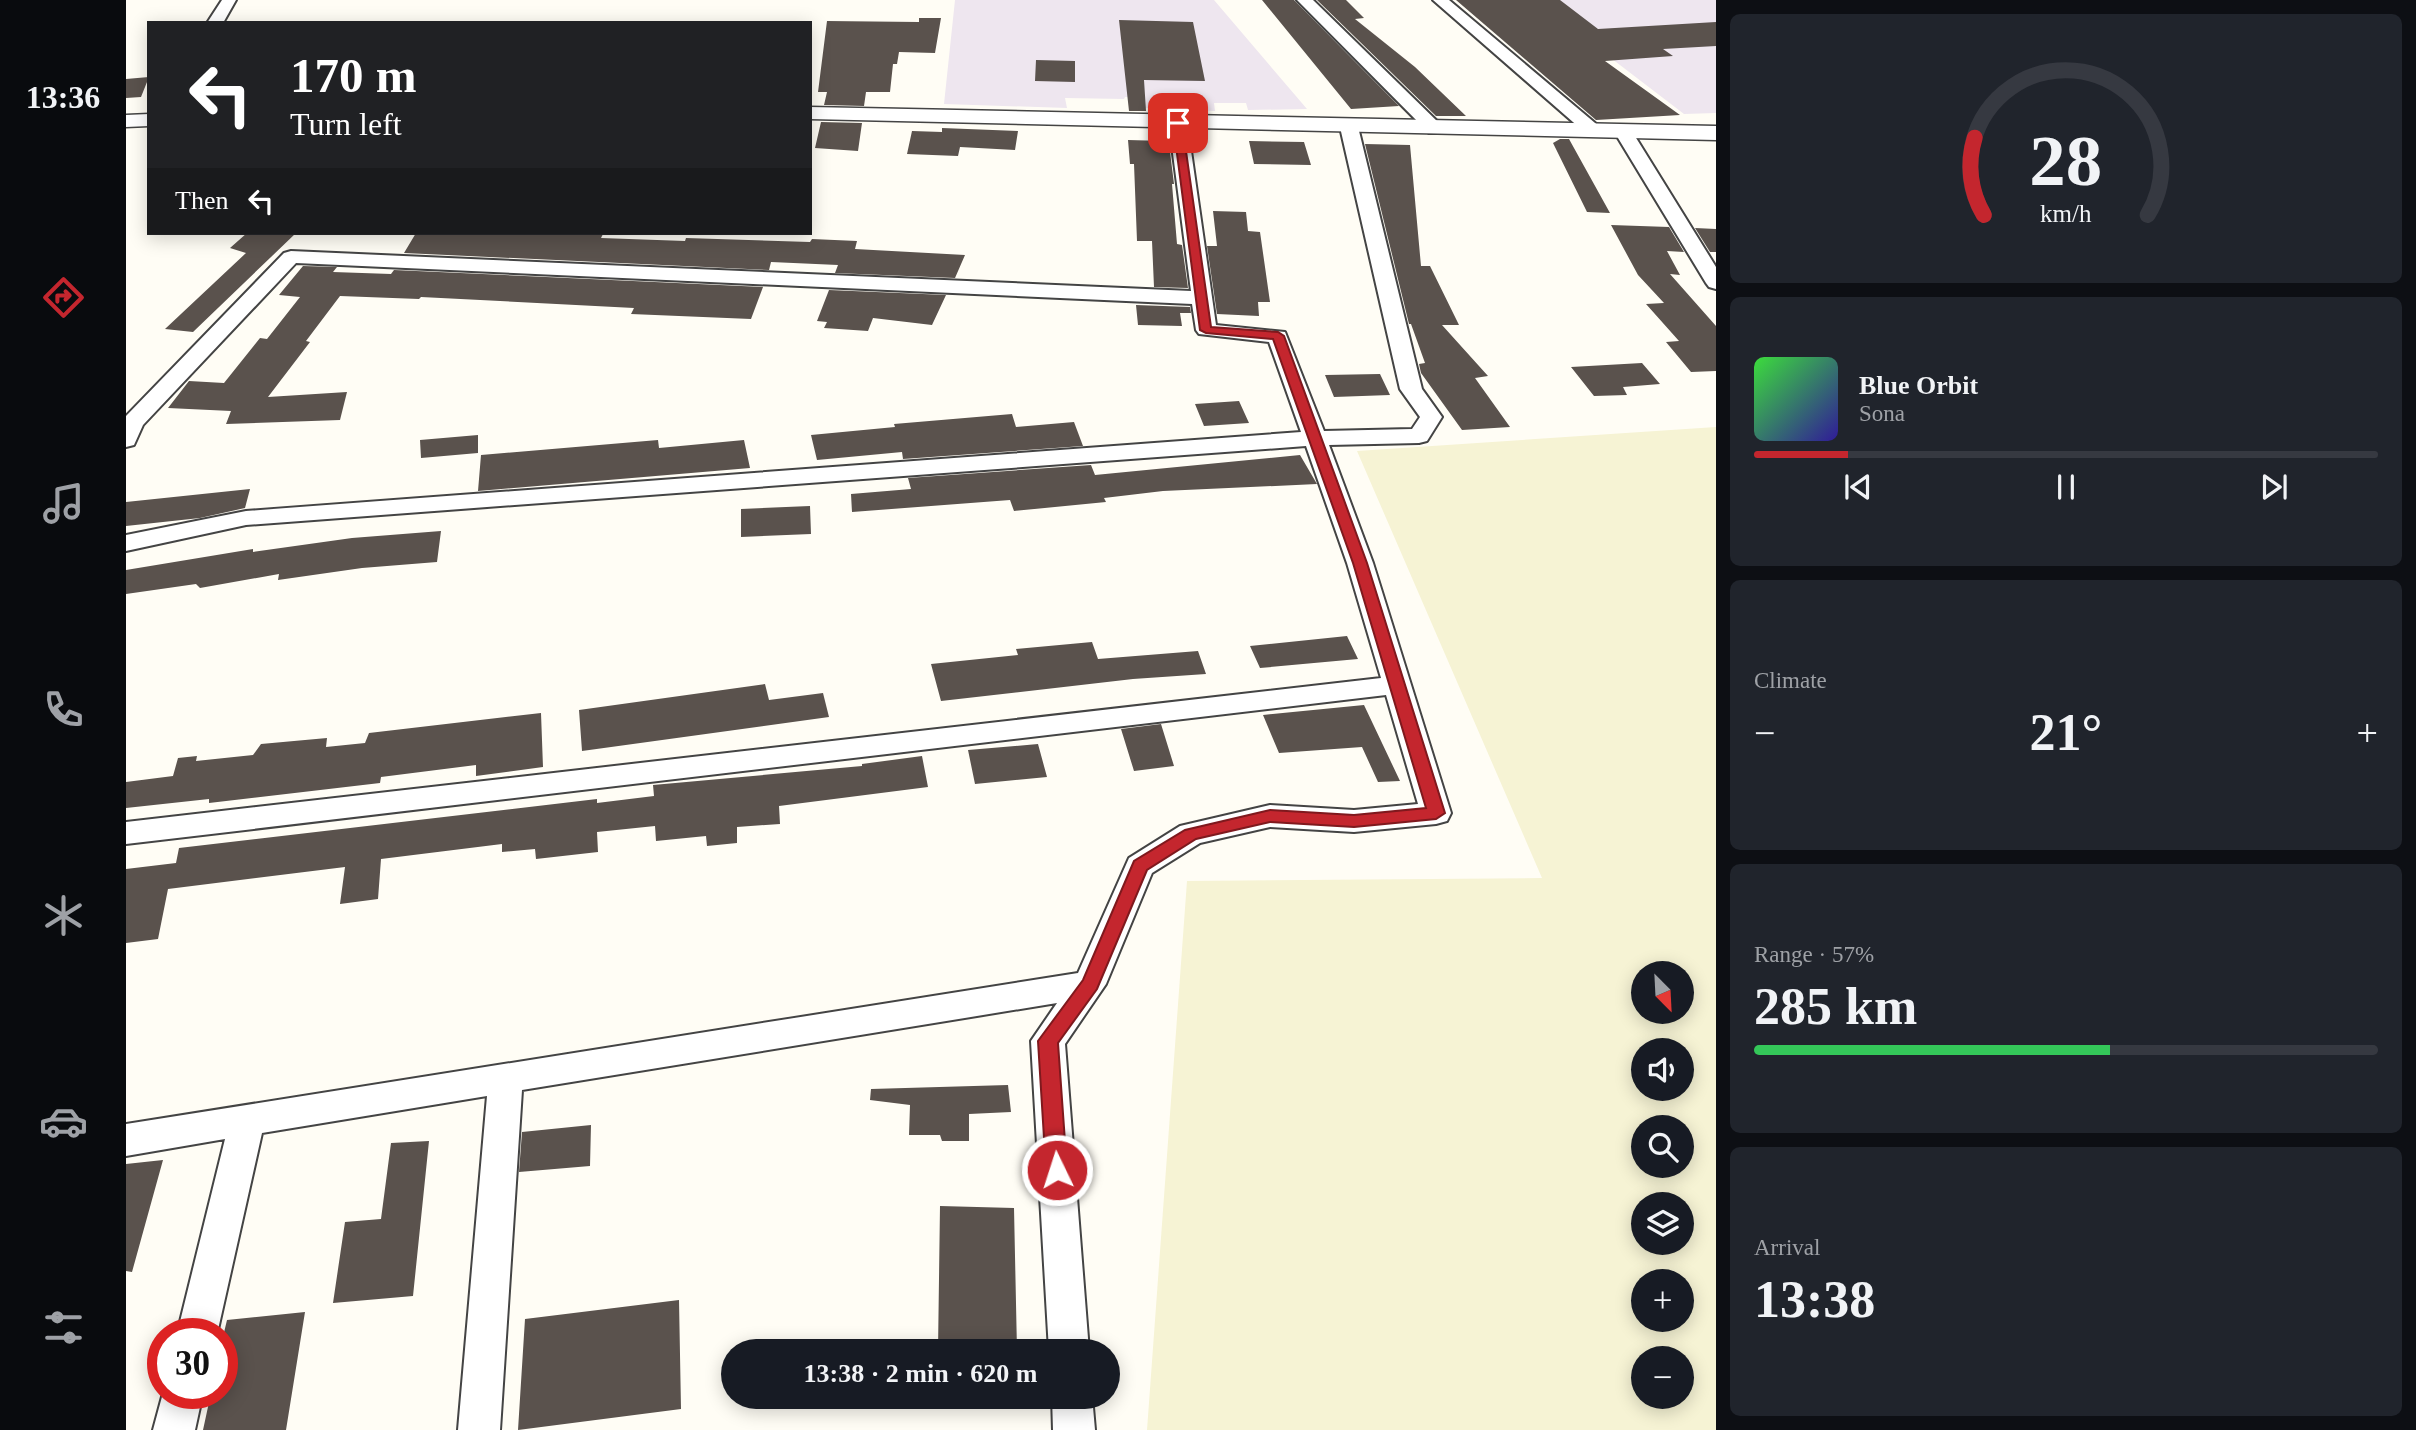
<!DOCTYPE html>
<meta charset="utf-8">
<style>
:root{--surface:#171b24;--page:#20242c;--text:#f1f3f6;--muted:#9ea1a6;--line:#363941;--accent:#c4262e}
body{margin:0;font-family:Georgia,serif;background:var(--page);color:var(--text);height:100vh;display:flex;flex-direction:column;font-size:26px;white-space:nowrap}
*{box-sizing:border-box;margin:0}
p{font-size:23px;color:var(--muted)}
.icon{flex:none;width:38px;height:38px;fill:none;stroke:currentColor;stroke-width:2;stroke-linecap:round;stroke-linejoin:round}
.map{position:relative;flex:1;overflow:hidden}
.sheet{display:flex;flex-direction:column;gap:14px;padding:14px;background:#0d0f14;width:700px}
.sheet>*{flex:none}
.banner{position:absolute;left:21px;top:21px;width:665px;height:214px;border-radius:0px;box-shadow:0 4px 18px #0003;background:#202124;color:#fff;overflow:hidden}
.needle{width:46px;rotate:156deg}
.controls{position:absolute;left:1505px;top:961px;display:grid;gap:14px}
.controls a{display:grid;place-items:center;width:63px;height:63px;border-radius:50%;background:var(--surface);box-shadow:0 4px 18px #0003;font-size:35px}
.speed{position:absolute;left:21px;top:1318px;display:flex;gap:14px;font-size:35px;font-weight:700;text-align:center}
.speed>*{display:grid;place-content:center;width:91px;height:91px;border-radius:50%;background:var(--surface);box-shadow:0 4px 18px #0003;line-height:1}
.speed .limit{border:10px solid #d22;background:#fff;color:#111}
.pin{position:absolute;display:grid;place-items:center;width:60px;height:60px;color:#fff;margin:-30px;border-radius:14px;box-shadow:0 4px 10px #0006}
.me{position:absolute;width:77px;margin:-38px;rotate:356deg;stroke-linejoin:round;filter:drop-shadow(0 0 5px #0008)}
.turn{display:flex;align-items:center;gap:24px;height:147px;padding:0 28px;font-size:32px}
.turn .icon{width:91px;height:91px;stroke-width:2.5}
.turn b{display:block;font-size:49px;line-height:60px}
.then{display:flex;align-items:center;height:66px;padding:0 28px;background:#0003;gap:14px;font-size:26px}
.big{font-size:52px;font-weight:700;line-height:1.1}
.sheet .tile{flex:1;display:flex;flex-direction:column;justify-content:center;gap:10px;min-width:0;padding:0 24px;border-radius:10px;background:var(--page)}
.sheet .dial{align-items:center;gap:0}
.dial svg{height:182px;overflow:visible;fill:none;stroke:var(--line);stroke-width:7;stroke-linecap:round;text-anchor:middle}
.dial text{fill:var(--text);stroke:none}
.song{display:flex;align-items:center;gap:21px}
.cover{width:84px;height:84px;border-radius:10px;background:linear-gradient(135deg,hsl(120 70% 55%),hsl(250 70% 35%))}
.played{height:7px;border-radius:4px;background:linear-gradient(90deg,var(--accent) 15%,var(--line) 15%)}
.keys{display:flex;justify-content:space-around;direction:ltr}
.heat{display:flex;justify-content:space-between;align-items:center;font-size:38px;direction:ltr}
.charge{height:10px;border-radius:5px;background:linear-gradient(90deg,#34c759 57%,var(--line) 0)}
.trip{position:absolute;left:595px;top:1339px;width:399px;height:70px;border-radius:35px;background:var(--surface);box-shadow:0 4px 18px #0003;font-weight:700;line-height:70px;text-align:center}
main{display:flex;flex:1;min-height:0}
.tabs{display:flex;flex-direction:column;width:126px;justify-content:space-around;align-items:center;background:#090b0e;color:var(--muted)}
.tabs .icon{width:49px;height:49px}
.tabs .active{color:var(--accent)}
.tabs b{font-size:32px;color:var(--text)}
.map>svg:first-child{display:block}
</style>
<main>
<nav class="tabs">
<b>13:36</b>
<svg class="icon active" aria-label="directions" viewBox="0 0 24 24"><path d="M12 3l9 9-9 9-9-9zM9 14v-3h6M13 9l2 2-2 2"/></svg>
<svg class="icon" aria-label="music" viewBox="0 0 24 24"><path d="M9 18V5l10-2v13"/><circle cx="6" cy="18" r="3"/><circle cx="16" cy="16" r="3"/></svg>
<svg class="icon" aria-label="phone" viewBox="0 0 24 24"><path d="M5 4h4l2 5-3 2q2 4 5 5l2-3 5 2v4C11 20 4 13 5 4z"/></svg>
<svg class="icon" aria-label="climate" viewBox="0 0 24 24"><path d="M12 3v18M4 7l16 10M4 17L20 7"/></svg>
<svg class="icon" aria-label="car" viewBox="0 0 24 24"><path d="M5 17H2v-5l4-1 3-4h7l3 4 3 1v5h-3M9 17h6M6 11h13"/><circle cx="7" cy="17" r="2"/><circle cx="17" cy="17" r="2"/></svg>
<svg class="icon" aria-label="filters" viewBox="0 0 24 24"><path d="M4 7h16M4 17h16"/><circle cx="9" cy="7" r="2"/><circle cx="15" cy="17" r="2"/></svg>
</nav>
<div class="map">
<svg width="1590" height="1430" viewBox="0 0 1590 1430">
<rect width="100%" height="100%" fill="#fffdf5"/>
<path fill="#eee6ef" d="M 829,0 L 1088,0 L 1181,109 L 1122,110 L 1120,103 L 1088,103 L 1089,111 L 1019,108 L 1019,97 L 999,97 L 998,99 L 939,98 L 941,108 L 818,104 Z
M 1409,0 L 1590,0 L 1590,113 L 1558,114 Z"/>
<path fill="#f6f3d4" fill-rule="evenodd" d="M 1590,427 L 1590,1430 L 1021,1430 L 1061,881 L 1416,878 L 1231,451 ZM 1517,973 L 1556,973 L 1556,1012 L 1517,1012 ZM 1556,1050 L 1556,1088 L 1517,1088 L 1517,1050 ZM 1556,1127 L 1556,1166 L 1517,1166 L 1517,1127 ZM 1517,1204 L 1556,1204 L 1556,1242 L 1517,1242 ZM 1517,1281 L 1556,1281 L 1556,1320 L 1517,1320 ZM 1556,1358 L 1556,1396 L 1517,1396 L 1517,1358 Z"/>
<path fill="#5a524d" d="M 1136,0 L 1168,0 L 1273,106 L 1225,109 Z
M 1191,0 L 1220,0 L 1238,18 L 1229,19 L 1289,67 L 1340,116 L 1310,116 Z
M 1330,0 L 1434,0 L 1472,29 L 1590,22 L 1590,46 L 1537,49 L 1547,56 L 1479,61 L 1554,115 L 1470,120 Z
M 793,18 L 815,18 L 809,53 L 773,52 L 771,64 L 767,64 L 764,92 L 740,92 L 738,106 L 698,105 L 701,92 L 692,92 L 701,21 L 793,22 Z
M 993,20 L 1067,22 L 1079,81 L 1018,80 L 1020,111 L 1003,111 Z
M 910,60 L 949,61 L 949,82 L 909,81 Z
M 23,77 L 15,97 L 0,98 L 0,79 Z
M 695,122 L 736,123 L 732,151 L 689,148 Z
M 816,128 L 892,131 L 889,150 L 834,147 L 832,156 L 781,154 L 786,131 L 816,132 Z
M 1434,139 L 1443,139 L 1484,213 L 1461,212 L 1427,143 Z
M 1002,140 L 1039,141 L 1043,144 L 1048,184 L 1046,184 L 1051,244 L 1056,245 L 1062,288 L 1028,287 L 1026,241 L 1011,241 L 1008,164 L 1004,164 Z
M 1123,141 L 1178,142 L 1185,165 L 1128,164 Z
M 1239,144 L 1284,145 L 1295,266 L 1304,266 L 1333,325 L 1316,325 L 1362,376 L 1349,378 L 1384,427 L 1336,430 L 1295,373 L 1293,364 L 1299,363 L 1285,324 L 1283,324 Z
M 1087,211 L 1120,212 L 1122,231 L 1134,232 L 1144,302 L 1132,302 L 1133,316 L 1091,314 L 1081,246 L 1091,246 Z
M 1485,225 L 1543,227 L 1558,252 L 1541,251 L 1554,275 L 1544,274 L 1590,326 L 1590,371 L 1565,372 L 1540,342 L 1553,341 L 1520,304 L 1538,303 L 1512,275 Z
M 1569,228 L 1590,229 L 1590,252 L 1584,252 Z
M 121,233 L 170,233 L 67,332 L 39,329 L 120,253 L 104,248 Z
M 290,233 L 458,233 L 477,234 L 475,238 L 559,241 L 560,238 L 684,242 L 686,239 L 731,241 L 729,249 L 839,255 L 829,278 L 709,273 L 712,265 L 645,262 L 643,270 L 278,253 Z
M 177,266 L 211,267 L 207,272 L 265,274 L 268,270 L 637,287 L 625,319 L 505,314 L 508,308 L 295,297 L 293,299 L 214,296 L 180,341 L 184,342 L 142,397 L 221,392 L 214,420 L 100,424 L 105,411 L 42,408 L 63,381 L 98,383 L 134,338 L 141,339 L 174,297 L 153,295 Z
M 703,290 L 820,295 L 806,325 L 747,318 L 742,331 L 698,328 L 701,322 L 691,321 Z
M 1010,305 L 1064,307 L 1065,313 L 1054,313 L 1056,326 L 1012,325 Z
M 1516,363 L 1534,384 L 1497,387 L 1501,395 L 1468,396 L 1445,367 Z
M 1254,374 L 1264,395 L 1208,397 L 1199,375 Z
M 1113,401 L 1123,423 L 1078,426 L 1069,404 Z
M 886,414 L 890,427 L 948,422 L 957,446 L 777,459 L 776,452 L 691,460 L 685,435 L 769,427 L 768,424 Z
M 352,435 L 352,453 L 295,458 L 294,440 Z
M 532,440 L 533,448 L 618,440 L 624,468 L 352,491 L 355,455 Z
M 1174,455 L 1191,484 L 1037,491 L 978,498 L 980,502 L 888,511 L 884,500 L 726,512 L 725,494 L 785,489 L 782,478 L 965,465 L 969,475 Z
M 124,489 L 119,508 L 74,518 L 0,526 L 0,502 Z
M 684,506 L 685,534 L 615,537 L 615,509 Z
M 315,531 L 311,562 L 236,568 L 152,580 L 153,574 L 74,588 L 70,584 L 0,594 L 0,570 L 127,549 L 127,552 L 226,538 Z
M 1221,636 L 1232,659 L 1134,668 L 1124,646 Z
M 966,642 L 972,659 L 1072,651 L 1080,674 L 1007,679 L 815,701 L 805,664 L 892,655 L 890,649 Z
M 639,684 L 643,700 L 697,693 L 703,717 L 456,751 L 453,710 Z
M 1238,705 L 1274,781 L 1252,782 L 1236,747 L 1153,753 L 1137,715 Z
M 415,713 L 417,767 L 350,776 L 350,765 L 255,777 L 254,783 L 83,803 L 83,799 L 0,808 L 0,782 L 47,776 L 52,758 L 71,756 L 70,761 L 127,755 L 135,744 L 201,738 L 200,747 L 239,743 L 243,733 Z
M 1035,724 L 1048,766 L 1008,771 L 995,729 Z
M 912,744 L 921,777 L 849,784 L 842,750 Z
M 796,756 L 802,787 L 653,806 L 654,824 L 611,827 L 611,843 L 581,846 L 580,836 L 530,841 L 529,826 L 471,832 L 472,852 L 410,859 L 409,849 L 376,852 L 376,844 L 255,859 L 252,899 L 214,904 L 219,867 L 42,889 L 32,939 L 0,943 L 0,869 L 50,863 L 53,848 L 471,799 L 471,803 L 528,796 L 527,785 L 736,766 L 736,764 Z
M 882,1085 L 885,1112 L 843,1114 L 843,1141 L 816,1141 L 814,1135 L 783,1135 L 784,1105 L 744,1100 L 745,1089 Z
M 465,1125 L 464,1166 L 393,1172 L 396,1132 Z
M 303,1141 L 287,1296 L 207,1303 L 219,1222 L 255,1219 L 265,1143 Z
M 37,1160 L 6,1272 L 0,1271 L 0,1164 Z
M 814,1206 L 888,1208 L 891,1351 L 812,1351 Z
M 553,1300 L 555,1409 L 392,1430 L 399,1319 Z
M 179,1312 L 160,1430 L 77,1430 L 85,1393 L 96,1393 L 96,1341 L 101,1320 Z"/>
<g fill="none" stroke-linecap="round" stroke-linejoin="round">
<g stroke="#444" stroke-width="4">
<path id="minor" d="M 96,0 L 110,0 L 97,23 L 81,23 Z
M 1171,0 L 1187,0 L 1315,125 L 1318,129 L 1315,133 L 1303,133 Z
M 1307,0 L 1323,0 L 1475,128 L 1478,132 L 1475,136 L 1463,136 Z
M 1052,118 L 1061,123 L 1090,325 L 1159,332 L 1198,431 L 1286,429 L 1294,417 L 1274,389 L 1214,127 L 1223,122 L 1232,127 L 1296,389 L 1316,417 L 1301,441 L 1293,443 L 1203,445 L 1247,563 L 1325,813 L 1321,821 L 1310,824 L 1228,832 L 1144,827 L 1074,843 L 1026,873 L 980,984 L 939,1044 L 963,1351 L 923,1351 L 905,1041 L 931,1003 L 396,1090 L 374,1430 L 332,1430 L 361,1096 L 136,1133 L 91,1334 L 51,1334 L 99,1139 L 0,1156 L 0,1124 L 952,973 L 1003,858 L 1054,826 L 1144,805 L 1228,810 L 1292,804 L 1260,695 L 0,844 L 0,822 L 1255,678 L 1221,563 L 1180,446 L 120,525 L 0,551 L 0,535 L 120,511 L 1175,432 L 1143,342 L 1073,334 L 1070,330 L 1066,304 L 170,263 L 17,425 L 8,445 L 0,447 L 0,416 L 158,253 L 165,251 L 1065,291 L 1043,123 Z
M 1498,128 L 1507,133 L 1590,267 L 1590,289 L 1583,287 L 1580,283 L 1489,133 Z
M 37,1393 L 77,1393 L 69,1430 L 27,1430 Z
M 926,1396 L 966,1396 L 969,1430 L 927,1430 Z"/>
</g>
<g stroke="#444" stroke-width="3">
<path id="tertiary" d="M 684,107 L 1590,126 L 1590,140 L 684,119 Z
M 23,114 L 23,126 L 0,127 L 0,115 Z"/>
</g>
<use href="#minor" fill="#fff" fill-rule="evenodd"/>
<use href="#tertiary" fill="#fff" fill-rule="evenodd"/>
</g>
<path fill="#c4262e" stroke="#7f191e" stroke-width="2" d="M 1052,120 L 1056,123 L 1085,327 L 1152,332 L 1158,336 L 1241,563 L 1319,813 L 1310,819 L 1228,827 L 1144,822 L 1070,839 L 1021,870 L 971,989 L 932,1043 L 941,1170 L 938,1177 L 931,1179 L 923,1177 L 920,1170 L 912,1041 L 957,980 L 1008,861 L 1059,830 L 1144,810 L 1228,815 L 1300,808 L 1227,563 L 1147,339 L 1080,333 L 1074,330 L 1047,123 Z"/>
</svg>
<div class="controls">
<a><svg class="needle" viewBox="-14 -14 28 28"><path d="M0-13l5 13h-10z" fill="#e53935"/><path d="M0 13l5-13h-10z" fill="#9ea1a6"/></svg></a>
<a><svg class="icon" aria-label="sound" viewBox="0 0 24 24"><path d="M4 9h4l5-4v14l-5-4H4zM17 9q2 3 0 6"/></svg></a>
<a><svg class="icon" aria-label="search" viewBox="0 0 24 24"><circle cx="10" cy="10" r="6"/><path d="M15 15l6 6"/></svg></a>
<a><svg class="icon" aria-label="layers" viewBox="0 0 24 24"><path d="M12 4l9 5-9 5-9-5zM3 14l9 5 9-5"/></svg></a>
<a>+</a>
<a>−</a>
</div>
<div class="speed"><div class="limit">30</div></div>
<div class="pin" style="left:1052px;top:123px;background:#d93025"><svg class="icon" aria-label="arrive" viewBox="0 0 24 24"><path d="M6 21V4h12l-3 4 3 4H6"/></svg></div>
<svg class="me" style="left:931px;top:1170px" viewBox="-20 -20 40 40"><circle r="17" fill="#c4262e" stroke="#fff" stroke-width="3"/><path d="M0-11L8 9 0 5-8 9z" fill="#fff"/></svg>
<div class="trip">13:38 · 2 min · 620 m</div>
<div class="banner">
<div class="turn"><svg class="icon" aria-label="left" viewBox="0 0 24 24"><path d="M17 20v-9H6M10 6l-5 5 5 5"/></svg><div><b>170 m</b>Turn left</div></div>
<div class="then">Then<svg class="icon" aria-label="left" viewBox="0 0 24 24"><path d="M17 20v-9H6M10 6l-5 5 5 5"/></svg></div>
</div>
</div>
<section class="sheet">
<div class="tile dial"><svg viewBox="0 0 100 80">
<path d="M14 69A42 42 0 1 1 86 69"/>
<path d="M14 69A42 42 0 0 1 10 35" stroke="#c4262e"/>
<text x="50" y="56" font-size="32" font-weight="700">28</text>
<text x="50" y="72" font-size="11">km/h</text>
</svg></div>
<div class="tile">
<div class="song"><i class="cover"></i><div><b>Blue Orbit</b><p>Sona</p></div></div>
<div class="played"></div>
<div class="keys"><svg class="icon" aria-label="previous" viewBox="0 0 24 24"><path d="M18 5L8 12l10 7zM5 5v14"/></svg><svg class="icon" aria-label="pause" viewBox="0 0 24 24"><path d="M8 5v14M16 5v14"/></svg><svg class="icon" aria-label="next" viewBox="0 0 24 24"><path d="M6 5l10 7-10 7zM19 5v14"/></svg></div>
</div>
<div class="tile"><p>Climate</p>
<div class="heat"><a>−</a><b class="big">21°</b><a>+</a></div>
</div>
<div class="tile"><p>Range · 57%</p><b class="big">285 km</b><div class="charge"></div></div>
<div class="tile"><p>Arrival</p><b class="big">13:38</b></div>
</section>
</main>
